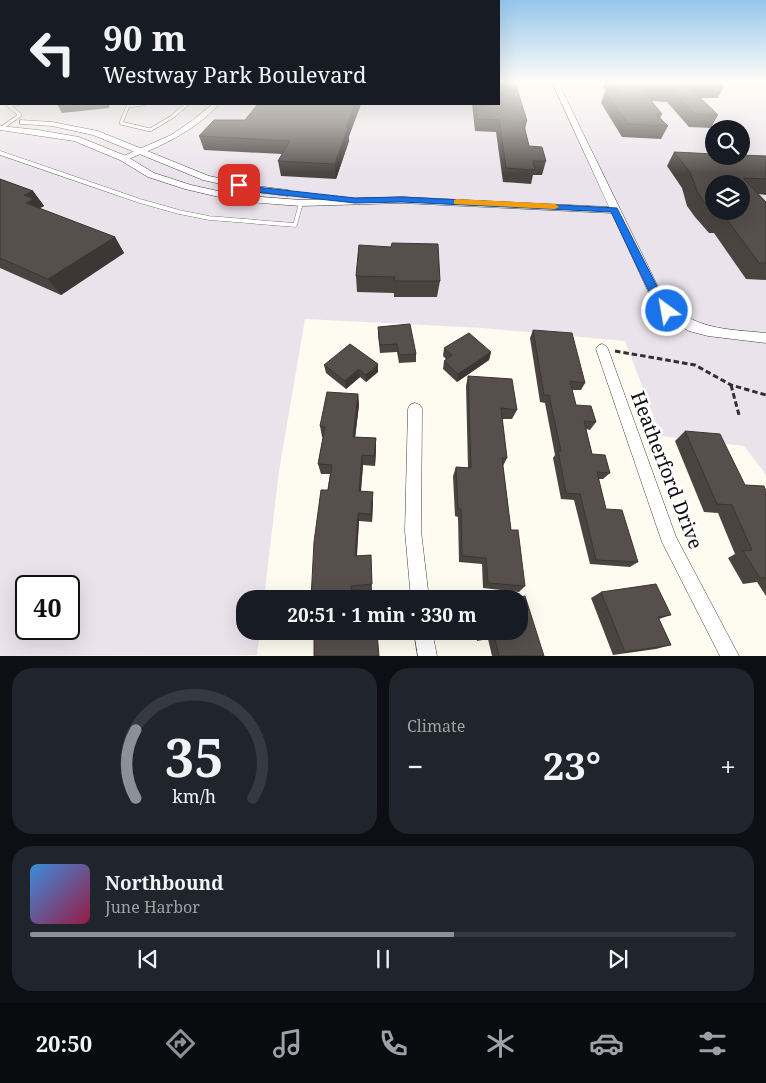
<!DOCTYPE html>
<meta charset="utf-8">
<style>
:root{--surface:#171b24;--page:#20242c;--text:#f1f3f6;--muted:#9ea1a6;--line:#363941;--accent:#8c9099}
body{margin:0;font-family:"Noto Serif",serif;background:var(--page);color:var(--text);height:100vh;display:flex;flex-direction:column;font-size:19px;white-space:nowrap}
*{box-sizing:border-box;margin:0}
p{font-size:16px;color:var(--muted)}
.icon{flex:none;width:28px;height:28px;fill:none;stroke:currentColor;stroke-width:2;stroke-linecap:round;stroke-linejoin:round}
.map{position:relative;height:656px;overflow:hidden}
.drawer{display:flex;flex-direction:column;gap:12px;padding:12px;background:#0d0f14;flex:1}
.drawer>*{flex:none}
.hud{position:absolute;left:0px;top:0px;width:500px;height:105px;box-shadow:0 5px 20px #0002;background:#171b24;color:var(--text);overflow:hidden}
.buttons{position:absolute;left:705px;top:120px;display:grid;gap:10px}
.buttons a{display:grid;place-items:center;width:45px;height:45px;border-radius:50%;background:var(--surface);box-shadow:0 5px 20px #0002;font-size:25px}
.speed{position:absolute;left:15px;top:575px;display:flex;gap:10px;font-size:25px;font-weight:700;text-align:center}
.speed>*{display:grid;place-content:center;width:65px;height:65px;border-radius:50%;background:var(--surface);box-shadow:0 5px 20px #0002;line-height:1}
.speed .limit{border:2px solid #111;border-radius:8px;background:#fff;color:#111}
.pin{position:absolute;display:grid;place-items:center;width:42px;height:42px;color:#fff;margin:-21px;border-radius:10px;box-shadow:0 2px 8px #0006}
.me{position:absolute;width:55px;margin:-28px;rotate:328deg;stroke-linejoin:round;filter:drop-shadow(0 0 4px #0008)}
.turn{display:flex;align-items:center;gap:18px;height:105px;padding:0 20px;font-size:22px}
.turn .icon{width:65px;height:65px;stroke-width:2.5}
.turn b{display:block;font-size:35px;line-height:42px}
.big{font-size:38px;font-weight:700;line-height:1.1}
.drawer .card{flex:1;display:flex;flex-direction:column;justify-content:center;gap:8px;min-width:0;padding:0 18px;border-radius:20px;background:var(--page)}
.drawer .dial{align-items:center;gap:0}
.dial svg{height:130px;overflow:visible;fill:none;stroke:var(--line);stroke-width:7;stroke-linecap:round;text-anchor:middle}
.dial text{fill:var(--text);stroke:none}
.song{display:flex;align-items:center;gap:15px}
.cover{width:60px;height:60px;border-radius:8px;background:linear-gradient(135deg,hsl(210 70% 55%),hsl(340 70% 35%))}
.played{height:5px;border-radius:2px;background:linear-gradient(90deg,var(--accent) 60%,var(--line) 60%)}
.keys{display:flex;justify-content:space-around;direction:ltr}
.heat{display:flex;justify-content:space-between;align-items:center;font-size:28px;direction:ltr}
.drawer .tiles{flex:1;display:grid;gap:12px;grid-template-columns:1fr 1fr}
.card:last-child{grid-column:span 2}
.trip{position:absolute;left:236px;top:590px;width:292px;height:50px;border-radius:20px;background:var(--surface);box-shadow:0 5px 20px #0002;font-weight:700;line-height:50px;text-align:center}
.tab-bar{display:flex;height:80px;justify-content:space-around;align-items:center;background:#090b0e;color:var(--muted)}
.tab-bar .icon{width:35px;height:35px}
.tab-bar .active{color:var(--accent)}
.tab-bar b{font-size:22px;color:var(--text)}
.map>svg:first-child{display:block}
</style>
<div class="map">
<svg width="766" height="656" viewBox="0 0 766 656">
<rect width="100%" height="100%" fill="#fefbf0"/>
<path fill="#ebe3ec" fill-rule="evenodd" d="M 0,82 L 1,104 L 499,104 L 499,82 L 766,82 L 766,475 L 744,446 L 661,436 L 625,341 L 483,328 L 305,319 L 279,471 L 264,599 L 245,599 L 245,631 L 260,631 L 257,655 L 0,656 ZM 714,129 L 741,129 L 741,156 L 714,156 ZM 714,184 L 741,184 L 741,211 L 714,211 ZM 26,586 L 69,586 L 69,629 L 26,629 Z"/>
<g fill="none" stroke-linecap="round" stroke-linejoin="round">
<g stroke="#414141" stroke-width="4">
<path id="service-far1" d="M 0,94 L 1,96
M 144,104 L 128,106 L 121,123 L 150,130 L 172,117 L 187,104
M 8,105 L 18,104
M 0,129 L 20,115 L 7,104"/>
</g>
<g stroke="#414141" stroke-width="4.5">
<path id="service" d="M 0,153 L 140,201 L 179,212 L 209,218 L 295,225 L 301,203"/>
</g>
<g stroke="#414141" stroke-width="1">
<path id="minor" d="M 213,104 L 219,104 C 194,132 159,147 126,160 L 119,158 L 171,135 L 193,120 Z
M 602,344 L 606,346 L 608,349 L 676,537 L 739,656 L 720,656 L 662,542 L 596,349 L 598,346 Z
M 415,403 L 420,405 L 422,409 L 421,531 L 429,599 L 411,599 L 405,531 L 408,409 L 410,405 Z
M 414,631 L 432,631 L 437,656 L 418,656 Z"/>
</g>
<g stroke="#414141" stroke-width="1">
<path id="tertiary" d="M 552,82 L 558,82 L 664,299 C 694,330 726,329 766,333 L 766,343 L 708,336 L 689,331 L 665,316 L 653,302 L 612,213 L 402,203 L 301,206 L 236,201 L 185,189 L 148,177 L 120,160 L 74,141 L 0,130 L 0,126 L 38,130 L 79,137 L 126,156 L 154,173 L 191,185 L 236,195 L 301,200 L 402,197 L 609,207 Z
M 20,120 L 52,122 L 98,131 L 209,176 L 256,186 L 288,190 L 293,193 L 288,196 L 256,192 L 203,180 L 93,135 L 52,126 L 23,124 L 20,124 Z"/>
</g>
<path stroke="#303030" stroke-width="3" stroke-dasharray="5.5 3" stroke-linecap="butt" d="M 615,351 L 695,365 L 731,385 L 766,395
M 731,385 L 739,415"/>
<use href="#service-far1" stroke="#fff" stroke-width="3"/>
<use href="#service" stroke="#fff" stroke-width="4"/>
<use href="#minor" fill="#fff" fill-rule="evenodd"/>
<use href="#tertiary" fill="#fff" fill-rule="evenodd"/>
</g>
<path fill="#4a4440" d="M 605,82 L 719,82 L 724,86 L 718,98 L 700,98 L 718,115 L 711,128 L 689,127 L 667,102 L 652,101 L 662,114 L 660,118 L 668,126 L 661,139 L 622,137 L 601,103 L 605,91 L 606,91 L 603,87 Z
M 258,104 L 361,104 L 349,136 L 349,141 L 336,179 L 281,176 L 278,161 L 282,154 L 204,150 L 199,136 L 245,120 Z
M 472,104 L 499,104 L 527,121 L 525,129 L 529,146 L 546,161 L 542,175 L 533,175 L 531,184 L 503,182 L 496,132 L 475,131 Z
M 674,152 L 766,156 L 766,195 L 758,194 L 766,202 L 766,280 L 746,279 L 714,233 L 709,233 L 695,217 L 687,206 L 682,188 L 667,166 Z
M 0,179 L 33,191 L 44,206 L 40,208 L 41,209 L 115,237 L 124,253 L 61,295 L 0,268 Z
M 359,245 L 440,281 L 437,297 L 394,297 L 394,293 L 357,292 L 356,276 Z
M 378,327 L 416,354 L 416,362 L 399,363 L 397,352 L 380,353 L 378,335 Z
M 533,330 L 585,383 L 581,390 L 572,390 L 576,405 L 596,422 L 590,430 L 586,429 L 592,454 L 610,473 L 603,479 L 598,479 L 606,509 L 638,562 L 630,567 L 590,564 L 574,500 L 561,499 L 553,458 L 555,455 L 545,403 L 540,402 L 530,338 Z
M 444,348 L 491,352 L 489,360 L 457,382 L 443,369 L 444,361 L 446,359 L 443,356 Z
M 324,365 L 378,372 L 366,382 L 360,377 L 346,389 L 326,373 Z
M 468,376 L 517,410 L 512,419 L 502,419 L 507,458 L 503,466 L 511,530 L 525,586 L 519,592 L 483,588 L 482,564 L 459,562 L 458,517 L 455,516 L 453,476 L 456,467 L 468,468 L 466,386 Z
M 358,394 L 359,405 L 355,437 L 376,438 L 376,449 L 375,466 L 363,465 L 361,491 L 373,501 L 372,522 L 359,521 L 357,556 L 371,555 L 372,590 L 353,592 L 353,599 L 311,599 L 330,474 L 321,474 L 318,464 L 323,437 L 322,437 L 320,426 Z
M 685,431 L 745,485 L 766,491 L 766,596 L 757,582 L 743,584 L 728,558 L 735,554 L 718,513 L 704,512 L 675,441 Z
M 601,592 L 671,615 L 659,619 L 671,645 L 656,649 L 613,655 L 591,598 Z
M 475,631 L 520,631 L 544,656 L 492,656 L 488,639 L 477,641 Z"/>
<path fill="#3c3734" d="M 57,104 L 110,104 L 109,108 L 62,113 Z
M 355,104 L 361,104 L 349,136 L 349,141 L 336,179 L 335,164 L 346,127 Z
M 33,191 L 44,206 L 40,208 L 44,214 L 26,203 L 24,195 Z
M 115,237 L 124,253 L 61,295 L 48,279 Z
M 491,352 L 489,360 L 457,382 L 458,374 Z
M 378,364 L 378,372 L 366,382 L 366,375 Z
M 359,369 L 360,377 L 346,389 L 345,381 Z
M 358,394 L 359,405 L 354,447 L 353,437 Z
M 376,438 L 376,449 L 375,466 L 374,456 Z
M 362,455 L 363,465 L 360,500 L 359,491 Z
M 373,492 L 373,501 L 372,522 L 371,514 Z
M 358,513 L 359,521 L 356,563 L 355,556 Z
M 351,586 L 353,592 L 353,599 L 351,599 Z"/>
<path fill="#564f4b" stroke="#3c3734" d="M 499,82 L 515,82 L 527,121 L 523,121 L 529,146 L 542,147 L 546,161 L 533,161 L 535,170 L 506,168 L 499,120 L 477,119 L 475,104 L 499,104 Z
M 612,82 L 719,82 L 724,86 L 687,85 L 718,115 L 695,114 L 672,90 L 641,89 L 662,114 L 656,114 L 668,126 L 628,124 L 605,91 L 618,92 Z
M 258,104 L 355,104 L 346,127 L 348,127 L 335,164 L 278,161 L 290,141 L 199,136 L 214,120 L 245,120 Z
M 674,152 L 714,154 L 714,156 L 741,156 L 741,155 L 766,156 L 766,179 L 743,178 L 766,202 L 766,263 L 759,263 L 725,217 L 720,217 L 714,211 L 741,211 L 741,184 L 714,184 L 714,211 L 704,202 L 697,191 L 690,172 Z
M 0,179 L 33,191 L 24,195 L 34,199 L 26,203 L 115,237 L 48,279 L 0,258 Z
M 392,243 L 438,244 L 440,281 L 394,281 L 395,277 L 356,276 L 359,245 L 391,247 Z
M 410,324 L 416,354 L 399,355 L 397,344 L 380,345 L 378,327 Z
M 533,330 L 572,333 L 585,383 L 570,381 L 576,405 L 591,406 L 596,422 L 584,421 L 592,454 L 605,455 L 610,473 L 597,472 L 606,509 L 622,510 L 638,562 L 596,560 L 580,494 L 566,493 L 558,451 L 561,451 L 549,395 L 544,395 Z
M 469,333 L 491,352 L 458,374 L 444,361 L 452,355 L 444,348 Z
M 350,344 L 378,364 L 366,375 L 359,369 L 345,381 L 324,365 Z
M 468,376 L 512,379 L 517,410 L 501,408 L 507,458 L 502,458 L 511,530 L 518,530 L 525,586 L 488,583 L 486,558 L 462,556 L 461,509 L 458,509 L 456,467 L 471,468 Z
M 327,392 L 358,394 L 353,437 L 376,438 L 374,456 L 362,455 L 359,491 L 373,492 L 371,514 L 358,513 L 355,556 L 371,555 L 372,584 L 351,586 L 351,599 L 311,599 L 314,542 L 321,490 L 328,490 L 332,465 L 318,464 L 325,427 L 320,426 Z
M 685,431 L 720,434 L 745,485 L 764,486 L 766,491 L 766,578 L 760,578 L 743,551 L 752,550 L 732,505 L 717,504 Z
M 656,584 L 671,615 L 658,617 L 671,645 L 625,652 L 601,592 Z
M 525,596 L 544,656 L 499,656 L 494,635 L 483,637 L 481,631 L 520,631 L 520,599 L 507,599 Z
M 314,631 L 351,631 L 351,637 L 377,633 L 379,656 L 314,656 Z"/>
<linearGradient id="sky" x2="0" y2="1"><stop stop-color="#95c6ec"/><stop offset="0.47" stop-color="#fffdf8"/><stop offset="1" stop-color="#fffdf8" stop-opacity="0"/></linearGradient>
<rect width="766" height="174" fill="url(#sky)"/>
<path fill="#1a73e8" stroke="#114b97" d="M 239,183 L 256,187 L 355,198 L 402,197 L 617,208 L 664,300 L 672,311 L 671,314 L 663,314 L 655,304 L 611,212 L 402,202 L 355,203 L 256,192 L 236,187 L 236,184 Z"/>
<path fill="#f59e0b" d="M 457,199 L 555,204 L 559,207 L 555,209 L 454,204 L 454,200 Z"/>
<g text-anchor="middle" stroke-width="5" stroke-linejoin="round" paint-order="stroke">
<g font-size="19" fill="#0e0e0e" stroke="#fff">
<text transform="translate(667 470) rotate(69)" y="7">Heatherford Drive</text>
</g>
</g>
</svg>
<div class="buttons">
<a><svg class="icon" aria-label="search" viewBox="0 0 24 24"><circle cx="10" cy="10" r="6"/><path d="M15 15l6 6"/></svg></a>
<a><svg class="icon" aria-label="layers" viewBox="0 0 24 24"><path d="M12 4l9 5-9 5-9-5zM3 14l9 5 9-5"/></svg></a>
</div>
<div class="speed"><div class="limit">40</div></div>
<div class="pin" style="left:239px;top:185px;background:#d93025"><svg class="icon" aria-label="arrive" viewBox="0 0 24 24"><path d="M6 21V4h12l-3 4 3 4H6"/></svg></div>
<svg class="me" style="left:667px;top:311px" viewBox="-20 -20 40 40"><circle r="17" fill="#1a73e8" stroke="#fff" stroke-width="3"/><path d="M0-11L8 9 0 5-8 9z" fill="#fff"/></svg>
<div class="trip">20:51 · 1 min · 330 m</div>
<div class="hud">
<div class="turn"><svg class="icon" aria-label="left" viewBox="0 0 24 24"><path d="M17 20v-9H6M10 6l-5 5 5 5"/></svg><div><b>90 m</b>Westway Park Boulevard</div></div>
</div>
</div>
<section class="drawer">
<div class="tiles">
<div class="card dial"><svg viewBox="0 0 100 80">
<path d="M14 69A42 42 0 1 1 86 69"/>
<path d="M14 69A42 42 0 0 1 14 27" stroke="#8c9099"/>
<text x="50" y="56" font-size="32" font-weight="700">35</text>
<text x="50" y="72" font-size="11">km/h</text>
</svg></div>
<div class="card"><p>Climate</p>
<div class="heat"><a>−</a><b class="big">23°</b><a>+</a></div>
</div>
<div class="card">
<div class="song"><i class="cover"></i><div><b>Northbound</b><p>June Harbor</p></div></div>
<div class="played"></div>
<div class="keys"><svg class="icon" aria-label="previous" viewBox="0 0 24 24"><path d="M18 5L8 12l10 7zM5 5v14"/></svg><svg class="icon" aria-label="pause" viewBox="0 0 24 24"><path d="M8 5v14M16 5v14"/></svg><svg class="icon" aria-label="next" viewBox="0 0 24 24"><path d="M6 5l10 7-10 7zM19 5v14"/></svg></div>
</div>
</div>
</section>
<nav class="tab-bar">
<b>20:50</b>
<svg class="icon active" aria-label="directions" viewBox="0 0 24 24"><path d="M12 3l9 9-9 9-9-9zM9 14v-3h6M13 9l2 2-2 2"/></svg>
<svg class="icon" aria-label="music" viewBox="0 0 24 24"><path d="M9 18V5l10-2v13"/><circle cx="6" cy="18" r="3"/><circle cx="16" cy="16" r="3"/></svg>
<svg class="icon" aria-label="phone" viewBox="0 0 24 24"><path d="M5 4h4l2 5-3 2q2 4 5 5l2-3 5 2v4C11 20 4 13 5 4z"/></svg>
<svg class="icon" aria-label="climate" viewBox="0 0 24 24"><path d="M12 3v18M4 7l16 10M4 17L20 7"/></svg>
<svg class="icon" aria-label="car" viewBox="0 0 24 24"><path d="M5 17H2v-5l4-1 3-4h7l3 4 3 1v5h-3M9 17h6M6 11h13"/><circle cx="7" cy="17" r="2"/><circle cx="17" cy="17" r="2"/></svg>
<svg class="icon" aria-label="filters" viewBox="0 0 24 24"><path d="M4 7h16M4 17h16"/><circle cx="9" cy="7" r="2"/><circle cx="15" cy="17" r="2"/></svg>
</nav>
